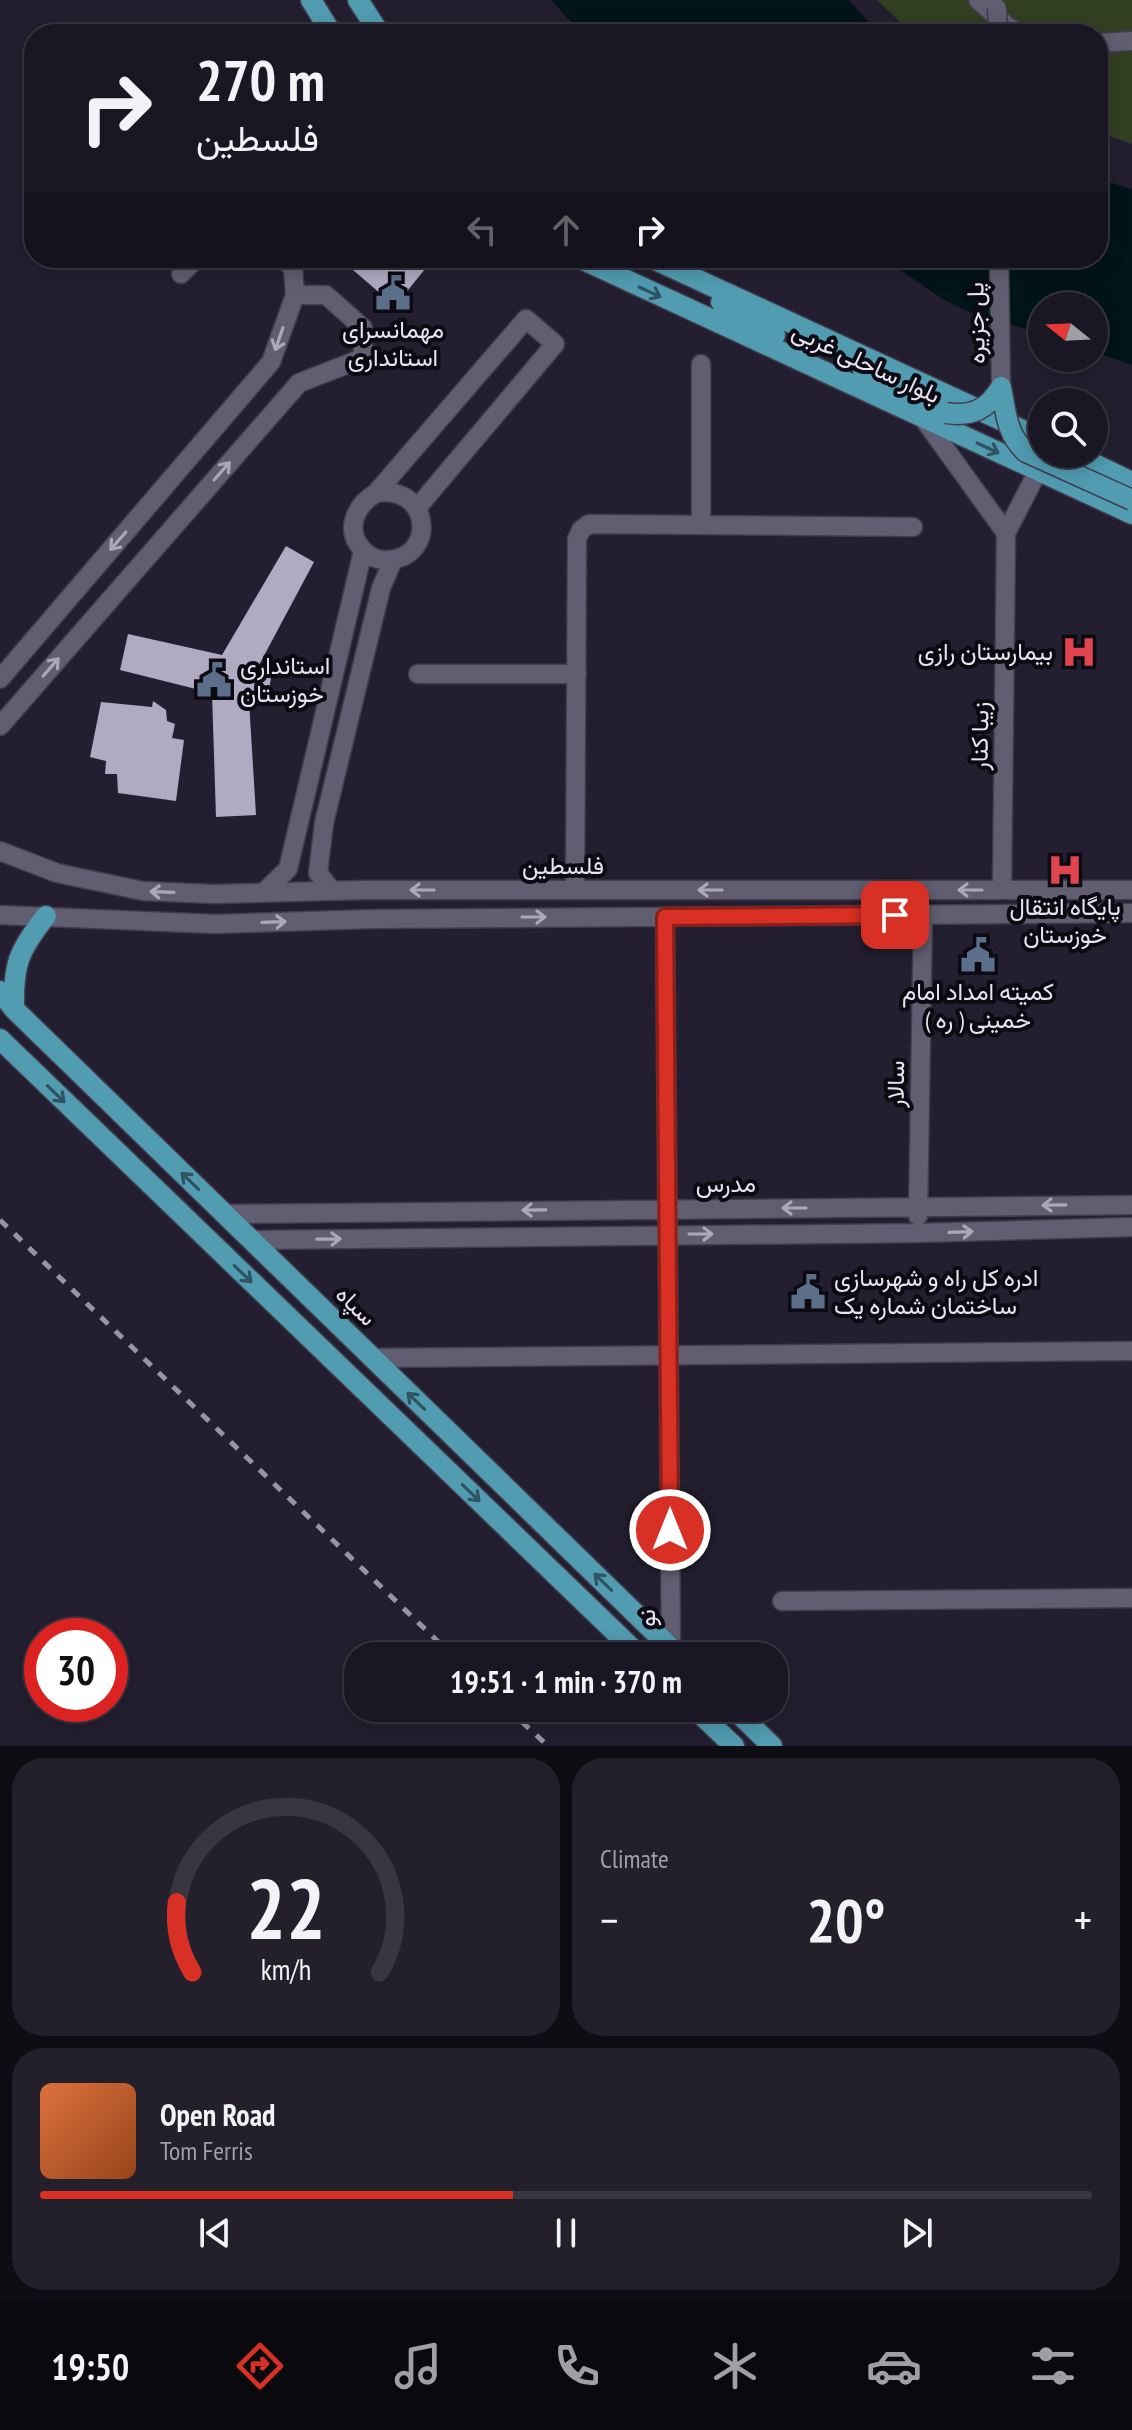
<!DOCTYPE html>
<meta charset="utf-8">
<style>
:root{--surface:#1a1724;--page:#23202c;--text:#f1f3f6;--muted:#9f9fa6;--line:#383641;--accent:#d93025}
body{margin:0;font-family:"PT Sans Narrow",Vazirmatn,sans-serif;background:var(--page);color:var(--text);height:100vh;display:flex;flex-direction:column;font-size:30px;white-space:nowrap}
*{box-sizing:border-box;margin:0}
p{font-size:26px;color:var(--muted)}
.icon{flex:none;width:44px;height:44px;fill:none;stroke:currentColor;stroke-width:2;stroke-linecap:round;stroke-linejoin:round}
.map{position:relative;height:1746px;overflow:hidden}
.side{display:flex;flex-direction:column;gap:12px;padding:12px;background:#0e0d14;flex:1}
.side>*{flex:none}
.guide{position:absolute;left:24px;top:24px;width:1084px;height:244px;border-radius:32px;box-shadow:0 4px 20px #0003,0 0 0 2px var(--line);background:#1a1724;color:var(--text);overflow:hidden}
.needle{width:52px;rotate:288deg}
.controls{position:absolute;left:1028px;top:292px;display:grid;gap:16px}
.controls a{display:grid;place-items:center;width:80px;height:80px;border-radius:50%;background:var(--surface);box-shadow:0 4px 20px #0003,0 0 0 2px var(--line);font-size:40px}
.speed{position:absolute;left:24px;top:1618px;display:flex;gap:16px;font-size:40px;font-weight:700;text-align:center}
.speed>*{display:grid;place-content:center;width:104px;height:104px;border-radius:50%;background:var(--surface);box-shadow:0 4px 20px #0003,0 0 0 2px var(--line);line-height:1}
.speed .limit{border:12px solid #d22;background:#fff;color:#111}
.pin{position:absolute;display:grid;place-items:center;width:68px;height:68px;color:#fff;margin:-34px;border-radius:16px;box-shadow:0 4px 12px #0006}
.me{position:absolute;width:88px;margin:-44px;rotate:0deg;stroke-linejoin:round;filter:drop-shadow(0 0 6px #0008)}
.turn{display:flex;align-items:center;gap:28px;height:168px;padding:0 40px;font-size:36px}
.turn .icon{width:104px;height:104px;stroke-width:2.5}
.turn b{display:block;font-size:56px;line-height:68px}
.lanes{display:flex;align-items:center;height:76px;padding:0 40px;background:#0003;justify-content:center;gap:40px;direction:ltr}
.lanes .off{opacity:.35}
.big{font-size:60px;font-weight:700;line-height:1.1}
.side .widget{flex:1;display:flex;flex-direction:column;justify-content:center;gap:12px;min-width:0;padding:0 28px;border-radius:32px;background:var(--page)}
.side .dial{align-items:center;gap:0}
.dial svg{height:208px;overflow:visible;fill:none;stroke:var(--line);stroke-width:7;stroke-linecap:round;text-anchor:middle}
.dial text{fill:var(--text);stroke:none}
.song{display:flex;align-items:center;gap:24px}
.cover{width:96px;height:96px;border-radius:12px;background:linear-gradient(135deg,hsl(20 70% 55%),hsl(20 70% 35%))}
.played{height:8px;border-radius:4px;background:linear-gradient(90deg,var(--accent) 45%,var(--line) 45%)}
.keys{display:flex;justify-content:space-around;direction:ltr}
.heat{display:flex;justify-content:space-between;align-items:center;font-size:44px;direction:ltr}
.side .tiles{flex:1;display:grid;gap:12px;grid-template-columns:1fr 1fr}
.widget:last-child{grid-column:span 2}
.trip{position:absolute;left:344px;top:1642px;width:444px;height:80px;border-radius:32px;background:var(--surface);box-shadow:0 4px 20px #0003,0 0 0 2px var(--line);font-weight:700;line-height:80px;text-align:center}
.tab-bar{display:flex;height:128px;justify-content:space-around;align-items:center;background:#0a090e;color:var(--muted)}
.tab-bar .icon{width:56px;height:56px}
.tab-bar .active{color:var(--accent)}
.tab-bar b{font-size:36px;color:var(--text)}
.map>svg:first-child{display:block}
</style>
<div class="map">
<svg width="1132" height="1746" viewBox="0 0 1132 1746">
<rect width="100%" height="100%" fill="#231f30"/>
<path fill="#324021" d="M 877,0 L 1132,0 L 1132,144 L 1098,132 L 1098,34 L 913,34 Z"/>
<path fill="#00141a" d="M 551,0 L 849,0 L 879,34 L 582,34 Z
M 1098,179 L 1132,189 L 1132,365 L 1094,352 L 1094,306 L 1042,306 L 1042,334 L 969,312 L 944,300 L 883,258 L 1098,258 Z"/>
<path fill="#b0abc3" d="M 339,258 L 434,258 L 395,306 Z
M 286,546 L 314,562 L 259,665 L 272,670 L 267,705 L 249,701 L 256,815 L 216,817 L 212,693 L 120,670 L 128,634 L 222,655 Z
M 153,701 L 166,710 L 167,721 L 175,724 L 172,738 L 184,740 L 176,801 L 118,793 L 117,774 L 105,774 L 106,761 L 90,757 L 101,702 L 152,707 Z"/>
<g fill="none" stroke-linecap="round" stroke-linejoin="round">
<g stroke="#403d4c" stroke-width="21">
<path id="minor" d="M 978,0 L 1007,26 L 1021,34
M 1098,43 L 1132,41
M 282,258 L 293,268 L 295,295
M 999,258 L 1001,387
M 181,274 L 197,258
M 701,364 L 701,525
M 923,418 L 1006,533 L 1002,890
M 376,493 C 430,484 438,556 389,560 C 379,561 369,557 362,549 C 344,529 356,505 376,493 L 526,319 L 555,344 L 417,508
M 1006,533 L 1038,471
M 418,674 L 577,674
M 0,679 L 271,362 L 295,295 L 326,295 L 363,328 L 363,358 L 299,383 L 0,726
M 0,851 L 57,873 L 143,891 L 214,894 L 365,890 L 1132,890
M 575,890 L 577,539 L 581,530 L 589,524 L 913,527
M 332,891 L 318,873 L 324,823 L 381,588 L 393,560
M 264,892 L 288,869 L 363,551
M 0,915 L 215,924 L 373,919 L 1132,913
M 665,917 L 671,1648
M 224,1214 L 1132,1205
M 918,1216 L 923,915
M 251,1240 L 918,1233 L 1132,1227
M 371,1358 L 1132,1351
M 782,1601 L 1132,1598"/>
</g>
<g stroke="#403d4c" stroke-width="23">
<path id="major" d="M 311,0 L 332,34
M 358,0 L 380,34
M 579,258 L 1132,514
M 651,258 L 1042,439
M 721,302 L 756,327 L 775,335
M 863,375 L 946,413
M 1074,454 L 1132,482
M 0,991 L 14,1009 L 679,1656
M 14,1009 C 13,965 18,951 46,916
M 0,1039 L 640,1656
M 694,1708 L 734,1746
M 733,1708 L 772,1746"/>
</g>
<use href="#minor" stroke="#625e72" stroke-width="18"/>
<use href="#major" stroke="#519cb1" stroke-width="20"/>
<path stroke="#9895a3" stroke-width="5" stroke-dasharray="10 10" stroke-linecap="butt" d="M 0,1220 L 453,1656
M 507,1708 L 548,1746"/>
<g stroke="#403d4c" stroke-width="21" stroke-linecap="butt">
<path id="minor-bridge" d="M 997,8 L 998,34"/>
</g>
<g stroke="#403d4c" stroke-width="23" stroke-linecap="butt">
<path id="major-bridge" d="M 1001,387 C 1006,412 1006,434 1026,452 L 1132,500
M 946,413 C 972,417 988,409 1001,387"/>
</g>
<use href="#minor-bridge" stroke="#625e72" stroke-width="18"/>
<use href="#major-bridge" stroke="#519cb1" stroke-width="20"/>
</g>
<defs><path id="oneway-shaft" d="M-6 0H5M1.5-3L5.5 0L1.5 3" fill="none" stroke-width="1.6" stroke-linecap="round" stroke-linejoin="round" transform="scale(2)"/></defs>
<g stroke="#2e5362">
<use href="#oneway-shaft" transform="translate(650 292) rotate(25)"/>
<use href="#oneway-shaft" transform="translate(988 448) rotate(25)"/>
<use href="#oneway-shaft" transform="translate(56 1094) rotate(44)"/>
<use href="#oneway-shaft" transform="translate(190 1181) rotate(-136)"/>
<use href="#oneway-shaft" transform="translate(243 1274) rotate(44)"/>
<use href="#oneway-shaft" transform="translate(416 1401) rotate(-136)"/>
<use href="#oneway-shaft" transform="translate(471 1493) rotate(44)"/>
<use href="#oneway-shaft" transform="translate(603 1582) rotate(-136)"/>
</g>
<g stroke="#aba8b7">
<use href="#oneway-shaft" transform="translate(279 339) rotate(109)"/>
<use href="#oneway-shaft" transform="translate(222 471) rotate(-49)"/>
<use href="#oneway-shaft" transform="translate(118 541) rotate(131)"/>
<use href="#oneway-shaft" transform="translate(51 667) rotate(-49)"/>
<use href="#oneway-shaft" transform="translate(422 890) rotate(-180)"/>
<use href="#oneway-shaft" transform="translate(710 890) rotate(180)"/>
<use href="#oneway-shaft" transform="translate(970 890) rotate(-180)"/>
<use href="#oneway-shaft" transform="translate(162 892) rotate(-178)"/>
<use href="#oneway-shaft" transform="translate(534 917)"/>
<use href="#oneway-shaft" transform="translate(274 922) rotate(-2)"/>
<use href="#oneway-shaft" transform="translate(1054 1205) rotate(179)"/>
<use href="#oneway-shaft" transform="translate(794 1208) rotate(180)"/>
<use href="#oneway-shaft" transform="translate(534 1210) rotate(179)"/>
<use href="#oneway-shaft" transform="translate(961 1232) rotate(-2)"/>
<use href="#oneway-shaft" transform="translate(701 1234)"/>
<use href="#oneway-shaft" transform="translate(329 1239) rotate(-1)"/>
</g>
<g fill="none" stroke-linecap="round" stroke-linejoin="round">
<g stroke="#8d1f18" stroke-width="20">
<path id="route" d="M 670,1530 L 665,917 L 895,915"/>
</g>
<use href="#route" stroke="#d93025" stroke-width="14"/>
</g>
<defs>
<g id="civic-bare" transform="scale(2.76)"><path d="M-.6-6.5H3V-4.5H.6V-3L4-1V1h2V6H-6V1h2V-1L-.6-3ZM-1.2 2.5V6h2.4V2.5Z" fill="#5c6f8a" stroke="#0c0a12" stroke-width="2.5" paint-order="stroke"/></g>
<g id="hospital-bare" transform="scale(2.76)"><path d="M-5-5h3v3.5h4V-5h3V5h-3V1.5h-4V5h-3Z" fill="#e0444e" stroke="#0c0a12" stroke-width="2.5" paint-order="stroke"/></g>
</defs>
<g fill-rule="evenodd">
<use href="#civic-bare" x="393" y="293"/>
<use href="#hospital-bare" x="1079" y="652"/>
<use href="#civic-bare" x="214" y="680"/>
<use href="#hospital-bare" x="1065" y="870"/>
<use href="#civic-bare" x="978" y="955"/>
<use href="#civic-bare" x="808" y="1292"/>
</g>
<g text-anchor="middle" stroke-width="8" stroke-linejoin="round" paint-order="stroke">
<g font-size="24" fill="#e6e4f0" stroke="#0c0a12">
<text transform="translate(976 323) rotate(-91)" y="8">پل جزیره</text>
<text transform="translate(866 363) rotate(25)" y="8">بلوار ساحلی غربی</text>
<text transform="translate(980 736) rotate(-89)" y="8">زیبا کنار</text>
<text x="563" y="874">فلسطین</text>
<text transform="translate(896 1084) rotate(-89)" y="8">سالار</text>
<text x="726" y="1192">مدرس</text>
<text transform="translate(356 1306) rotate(44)" y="8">سپاه</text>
<text transform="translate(647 1618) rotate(-90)" y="8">نو</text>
</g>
<g font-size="24" fill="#e6e4f0" stroke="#0c0a12">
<text x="393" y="338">مهمانسرای<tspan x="393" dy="28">استانداری</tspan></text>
<text x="1053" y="660" text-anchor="end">بیمارستان رازی</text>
<text x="240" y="674" text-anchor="start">استانداری<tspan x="240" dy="28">خوزستان</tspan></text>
<text x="1065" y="915">پایگاه انتقال<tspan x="1065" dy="28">خوزستان</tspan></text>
<text x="978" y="1000">کمیته امداد امام<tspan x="978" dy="28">خمینی ( ره )</tspan></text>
<text x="834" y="1286" text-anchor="start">ادره کل راه و شهرسازی<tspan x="834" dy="28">ساختمان شماره یک</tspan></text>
</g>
</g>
</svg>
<div class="controls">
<a><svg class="needle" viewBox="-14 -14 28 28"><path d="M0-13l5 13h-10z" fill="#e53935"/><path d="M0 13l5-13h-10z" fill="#9f9fa6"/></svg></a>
<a><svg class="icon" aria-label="search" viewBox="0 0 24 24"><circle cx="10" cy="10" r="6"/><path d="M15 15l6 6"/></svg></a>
</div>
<div class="speed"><div class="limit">30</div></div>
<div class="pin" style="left:895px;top:915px;background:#d93025"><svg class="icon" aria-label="arrive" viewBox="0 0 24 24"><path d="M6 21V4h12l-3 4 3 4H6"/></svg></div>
<svg class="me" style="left:670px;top:1530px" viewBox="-20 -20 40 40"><circle r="17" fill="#d93025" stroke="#fff" stroke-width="3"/><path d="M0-11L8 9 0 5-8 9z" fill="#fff"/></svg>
<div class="trip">19:51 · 1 min · 370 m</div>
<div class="guide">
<div class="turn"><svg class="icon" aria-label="right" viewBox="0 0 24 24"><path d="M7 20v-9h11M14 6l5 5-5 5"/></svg><div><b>270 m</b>فلسطین</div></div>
<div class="lanes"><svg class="icon off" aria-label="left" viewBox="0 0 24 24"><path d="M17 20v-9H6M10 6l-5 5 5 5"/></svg><svg class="icon off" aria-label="ahead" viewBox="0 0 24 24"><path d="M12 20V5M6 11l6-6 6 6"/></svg><svg class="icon" aria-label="right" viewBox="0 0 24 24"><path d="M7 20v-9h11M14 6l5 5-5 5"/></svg></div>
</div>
</div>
<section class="side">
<div class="tiles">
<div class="widget dial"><svg viewBox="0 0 100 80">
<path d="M14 69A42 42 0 1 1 86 69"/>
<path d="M14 69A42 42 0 0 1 8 42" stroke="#d93025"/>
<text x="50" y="56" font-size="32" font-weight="700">22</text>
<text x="50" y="72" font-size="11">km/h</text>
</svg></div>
<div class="widget"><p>Climate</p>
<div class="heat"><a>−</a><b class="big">20°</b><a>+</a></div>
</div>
<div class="widget">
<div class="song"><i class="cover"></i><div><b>Open Road</b><p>Tom Ferris</p></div></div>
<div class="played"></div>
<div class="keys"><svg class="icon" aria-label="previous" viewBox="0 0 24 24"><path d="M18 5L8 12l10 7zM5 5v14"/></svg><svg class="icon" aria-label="pause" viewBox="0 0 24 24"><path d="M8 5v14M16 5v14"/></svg><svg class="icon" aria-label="next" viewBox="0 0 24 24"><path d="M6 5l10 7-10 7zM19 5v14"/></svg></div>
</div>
</div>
</section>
<nav class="tab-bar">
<b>19:50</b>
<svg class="icon active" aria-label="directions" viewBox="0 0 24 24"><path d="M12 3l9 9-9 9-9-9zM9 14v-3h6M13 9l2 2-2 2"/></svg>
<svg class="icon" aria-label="music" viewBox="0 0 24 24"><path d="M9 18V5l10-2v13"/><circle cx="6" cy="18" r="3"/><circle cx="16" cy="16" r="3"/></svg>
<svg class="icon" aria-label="phone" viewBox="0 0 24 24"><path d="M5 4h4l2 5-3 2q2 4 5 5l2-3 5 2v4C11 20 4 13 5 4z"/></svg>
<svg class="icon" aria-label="climate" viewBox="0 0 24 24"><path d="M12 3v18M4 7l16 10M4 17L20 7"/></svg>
<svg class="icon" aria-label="car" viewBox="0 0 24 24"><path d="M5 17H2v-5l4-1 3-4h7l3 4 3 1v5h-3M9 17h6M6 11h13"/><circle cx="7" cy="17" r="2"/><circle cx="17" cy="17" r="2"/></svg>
<svg class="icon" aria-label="filters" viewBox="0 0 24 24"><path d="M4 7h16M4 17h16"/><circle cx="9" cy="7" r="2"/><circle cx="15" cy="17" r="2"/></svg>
</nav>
